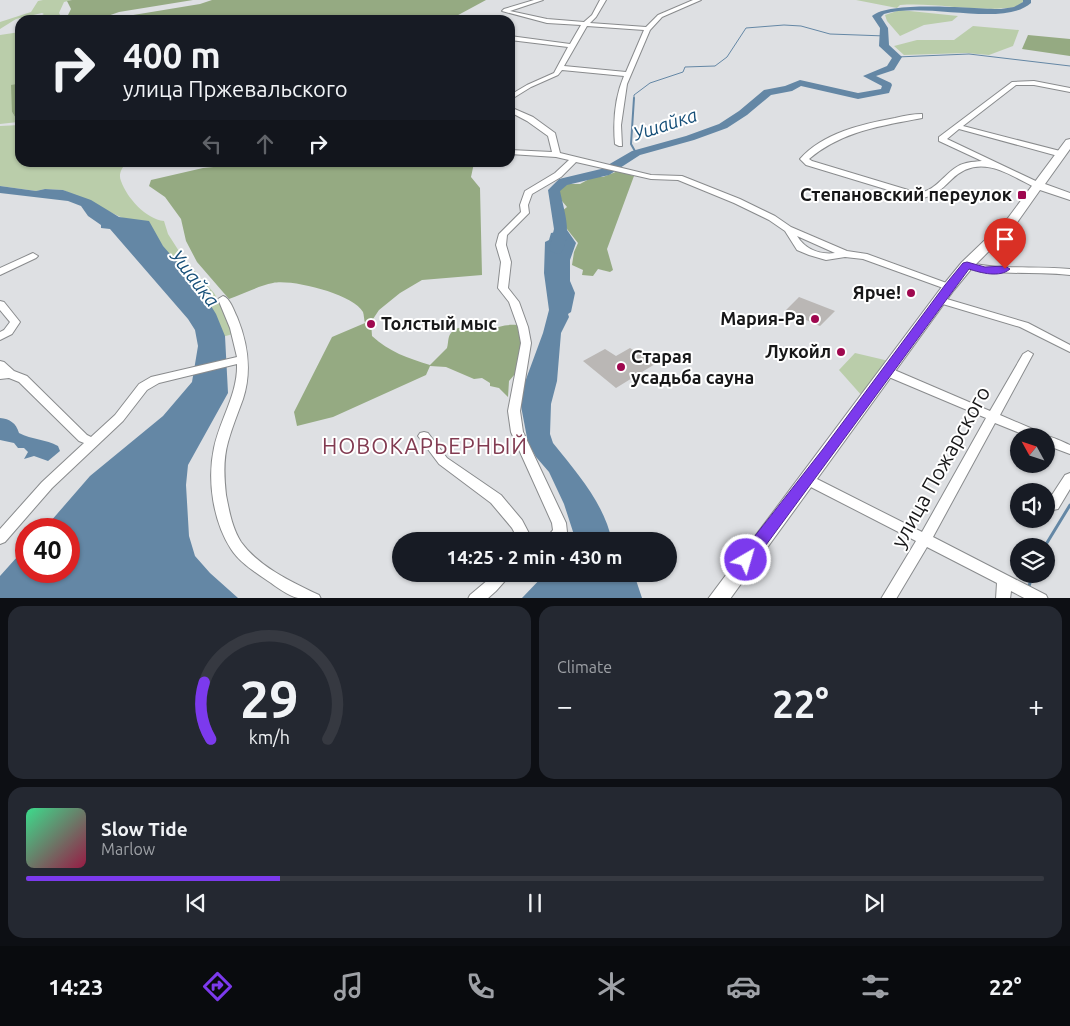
<!DOCTYPE html>
<meta charset="utf-8">
<style>
:root{--surface:#171b24;--page:#242831;--text:#f1f3f6;--muted:#9ea1a6;--line:#363941;--accent:#7c3aed}
body{margin:0;font-family:Ubuntu,sans-serif;background:var(--page);color:var(--text);height:100vh;display:flex;flex-direction:column;font-size:19px;white-space:nowrap}
*{box-sizing:border-box;margin:0}
p{font-size:16px;color:var(--muted)}
.icon{flex:none;width:28px;height:28px;fill:none;stroke:currentColor;stroke-width:2;stroke-linecap:round;stroke-linejoin:round}
.map{position:relative;height:598px;overflow:hidden}
.panel{display:flex;flex-direction:column;gap:8px;padding:8px;background:#0d0f14;flex:1}
.panel>*{flex:none}
.hud{position:absolute;left:15px;top:15px;width:500px;height:152px;border-radius:15px;box-shadow:0 1px 4px #0004;background:#171b24;color:var(--text);overflow:hidden}
.needle{width:32px;rotate:310deg}
.tools{position:absolute;left:1010px;top:428px;display:grid;gap:10px}
.tools a{display:grid;place-items:center;width:45px;height:45px;border-radius:50%;background:var(--surface);box-shadow:0 1px 4px #0004;font-size:25px}
.speed{position:absolute;left:15px;top:518px;display:flex;gap:10px;font-size:25px;font-weight:700;text-align:center}
.speed>*{display:grid;place-content:center;width:65px;height:65px;border-radius:50%;background:var(--surface);box-shadow:0 1px 4px #0004;line-height:1}
.speed .limit{border:8px solid #d22;background:#fff;color:#111}
.pin{position:absolute;display:grid;place-items:center;width:42px;height:42px;color:#fff;margin:-51px -21px;border-radius:50% 50% 50% 0;rotate:-45deg;box-shadow:0 0 5px #0007}
.pin .icon{rotate:45deg}
.me{position:absolute;width:55px;margin:-28px;rotate:38deg;stroke-linejoin:round;filter:drop-shadow(0 0 4px #0008)}
.turn{display:flex;align-items:center;gap:18px;height:105px;padding:0 25px;font-size:22px}
.turn .icon{width:65px;height:65px;stroke-width:2.5}
.turn b{display:block;font-size:35px;line-height:42px}
.lanes{display:flex;align-items:center;height:48px;padding:0 25px;background:#0003;justify-content:center;gap:25px;direction:ltr}
.lanes .off{opacity:.35}
.big{font-size:38px;font-weight:600;line-height:1.1}
.panel .widget{flex:1;display:flex;flex-direction:column;justify-content:center;gap:8px;min-width:0;padding:0 18px;border-radius:15px;background:var(--page)}
.panel .dial{align-items:center;gap:0}
.dial svg{height:130px;overflow:visible;fill:none;stroke:var(--line);stroke-width:7;stroke-linecap:round;text-anchor:middle}
.dial text{fill:var(--text);stroke:none}
.song{display:flex;align-items:center;gap:15px}
.cover{width:60px;height:60px;border-radius:8px;background:linear-gradient(135deg,hsl(150 70% 55%),hsl(340 70% 35%))}
.played{height:5px;border-radius:2px;background:linear-gradient(90deg,var(--accent) 25%,var(--line) 25%)}
.keys{display:flex;justify-content:space-around;direction:ltr}
.heat{display:flex;justify-content:space-between;align-items:center;font-size:28px;direction:ltr}
.panel .tiles{flex:1;display:grid;gap:8px;grid-template-columns:1fr 1fr}
.widget:last-child{grid-column:span 2}
.trip{position:absolute;left:392px;top:532px;width:285px;height:50px;border-radius:25px;background:var(--surface);box-shadow:0 1px 4px #0004;font-weight:600;line-height:50px;text-align:center}
.dock{display:flex;height:80px;justify-content:space-around;align-items:center;background:#090b0e;color:var(--muted)}
.dock .icon{width:35px;height:35px}
.dock .selected{color:var(--accent)}
.dock b{font-size:22px;color:var(--text)}
.map>svg:first-child{display:block}
</style>
<div class="map">
<svg width="1070" height="599" viewBox="0 0 1070 599">
<rect width="100%" height="100%" fill="#dee0e3"/>
<path fill="#bacdaa" d="M 43,0 L 72,0 L 64,2 L 59,13 L 63,20 L 24,20 L 35,19 L 44,14 L 42,13 L 16,19 L 0,29 L 0,22 L 31,12 L 38,1 Z
M 856,0 L 1024,0 L 1020,6 C 980,14 940,2 900,5 L 897,8 Z
M 900,10 L 958,16 L 952,21 L 924,25 L 900,36 L 887,21 L 885,15 Z
M 973,26 L 1019,30 L 1013,46 L 989,55 L 966,53 L 904,55 L 894,46 L 917,40 L 954,40 Z
M 20,32 L 20,83 L 12,85 L 12,112 L 18,122 L 0,124 L 0,35 Z
M 20,125 L 20,162 L 126,163 C 122,168 118,174 121,181 C 127,198 146,219 164,221 L 168,234 L 184,259 L 214,293 L 222,307 L 233,334 L 222,337 L 129,221 L 63,190 L 45,189 L 36,191 L 0,186 L 0,126 Z
M 855,353 L 889,361 L 863,397 L 839,370 Z"/>
<path fill="#95aa82" d="M 72,0 L 193,0 L 119,12 L 102,18 L 69,20 L 67,17 L 71,9 L 67,1 Z
M 212,0 L 486,0 L 449,20 L 109,19 L 200,4 Z
M 1028,35 L 1070,39 L 1070,56 L 1022,49 Z
M 20,83 L 20,122 L 18,122 L 12,112 L 11,85 Z
M 255,163 L 474,163 L 471,177 L 480,188 L 482,275 L 422,280 L 400,293 L 379,310 L 371,322 L 372,336 C 389,352 408,358 430,365 L 447,348 C 449,341 447,335 454,330 C 463,324 478,330 489,329 C 499,327 506,324 517,325 L 521,344 L 515,374 L 509,381 L 508,397 L 499,388 L 490,386 L 490,383 L 482,378 L 474,379 L 446,367 L 430,366 L 426,375 L 333,417 L 297,426 L 294,412 L 332,337 L 365,323 C 364,320 364,315 363,312 C 353,294 292,279 273,283 C 258,286 243,294 229,299 L 197,262 L 186,241 L 181,219 L 165,197 L 149,186 L 151,180 L 203,168 Z
M 618,171 L 634,176 L 607,249 L 613,270 L 610,272 L 598,269 L 593,276 L 582,275 L 583,270 L 572,265 L 574,252 L 578,243 L 563,224 L 562,211 L 567,207 L 562,201 L 558,191 L 565,184 L 580,184 L 593,177 L 603,177 Z"/>
<path fill="#6487a5" d="M 0,186 L 36,191 L 45,189 L 63,190 L 91,200 L 119,217 L 149,221 L 163,246 L 200,288 L 216,314 L 225,336 L 228,393 L 188,465 L 186,485 L 189,536 L 195,556 L 210,573 L 238,598 L 0,598 L 0,576 L 26,547 L 26,571 L 69,571 L 69,529 L 44,529 L 90,476 L 163,416 L 192,382 L 198,346 L 195,330 L 188,319 L 110,229 L 101,228 L 101,225 L 88,216 L 81,206 L 68,201 L 0,193 Z
M 567,230 L 576,243 L 570,260 L 570,281 L 575,293 L 571,312 L 568,314 L 569,317 L 561,333 L 557,381 L 551,404 L 550,434 L 553,443 C 577,473 604,503 612,541 L 576,541 L 564,504 L 549,472 L 536,457 L 528,443 L 521,406 L 522,390 L 543,333 L 549,310 L 544,273 L 545,242 L 549,240 L 551,233 Z
M 0,418 C 10,419 16,423 19,433 C 32,440 46,439 58,446 L 60,451 L 48,461 L 34,456 L 24,459 L 28,452 L 24,448 L 18,448 L 14,443 L 0,440 Z
M 545,574 L 555,574 L 564,582 L 567,574 L 634,574 L 642,598 L 522,598 Z"/>
<g fill="none" stroke-linecap="round" stroke-linejoin="round">
<path stroke="#6487a5" stroke-width="1" d="M 897,57 L 969,54 L 1070,66
M 634,99 L 634,95 L 650,83 L 683,72 L 685,67 L 715,66 L 727,57 L 746,28 L 784,25 L 801,26 L 830,34 L 885,36"/>
<path stroke="#6487a5" stroke-width="2" d="M 634,98 L 631,144 L 636,153"/>
<path stroke="#6487a5" stroke-width="3" d="M 1045,546 L 1070,505
M 1028,589 L 1033,574"/>
<path fill="#6487a5" fill-rule="evenodd" d="M 1023,0 L 1031,0 L 1031,3 C 1003,28 924,1 884,14 L 881,17 L 888,28 L 889,45 L 902,57 L 894,70 L 876,76 L 891,83 L 892,85 L 889,93 L 858,99 L 801,86 L 792,91 L 771,95 L 747,115 L 727,128 L 694,140 L 640,155 L 609,175 L 567,185 L 560,191 C 564,211 573,234 561,253 L 556,254 L 549,250 L 554,229 L 548,190 L 559,179 L 601,169 L 632,151 L 686,136 L 719,124 L 739,111 L 764,90 L 785,86 L 800,80 L 858,93 L 881,89 L 882,86 L 863,76 L 887,66 L 892,58 L 879,46 L 880,28 L 872,16 C 891,0 973,9 1001,9 L 1014,7 L 1023,2 Z"/>
</g>
<path fill="#bab7b5" d="M 799,297 L 835,311 L 820,326 L 785,311 Z
M 630,348 L 655,364 L 616,388 L 583,361 L 605,349 L 616,356 Z"/>
<g fill="none" stroke-linecap="round" stroke-linejoin="round">
<g stroke="#898b8d" stroke-width="2">
<path id="street" d="M 534,0 L 543,0 L 510,11 L 547,19 L 584,22 L 592,15 L 600,0 L 606,0 L 596,17 L 590,23 L 646,27 L 658,15 L 693,0 L 701,0 L 662,17 L 650,30 L 627,84 L 621,125 L 622,146 L 619,146 L 615,144 C 613,122 615,97 624,76 L 562,70 L 558,75 L 531,87 L 510,100 L 510,95 L 527,85 L 554,73 L 568,47 L 510,40 L 510,36 L 570,44 L 581,25 L 547,23 L 502,11 L 504,9 ZM 587,26 L 644,30 L 626,72 L 564,66 Z
M 1034,81 L 1070,88 L 1070,92 L 1034,85 L 1016,85 L 963,126 L 1064,152 L 1064,156 L 1058,156 L 959,129 L 947,139 L 1042,184 L 1042,188 L 1036,188 C 1008,174 979,152 951,180 C 941,190 933,197 918,199 L 806,165 L 800,159 C 823,133 862,124 895,118 C 903,116 913,114 922,114 L 922,118 C 881,126 842,131 809,159 L 812,161 L 918,193 C 935,191 942,177 955,168 C 963,162 972,162 982,161 L 939,141 L 939,137 L 1012,82 Z
M 510,107 L 533,117 L 555,133 L 560,153 L 651,175 L 682,176 L 740,199 L 775,216 L 791,227 L 847,251 L 867,254 L 952,285 L 954,287 L 949,290 L 946,289 L 863,259 L 845,257 L 826,260 L 809,255 L 797,250 L 785,231 L 769,220 L 734,203 L 678,180 L 651,179 L 576,162 L 561,177 L 532,194 L 528,205 L 529,213 L 507,235 L 506,245 L 511,262 L 508,288 L 519,302 L 528,327 L 531,343 L 520,411 L 523,432 L 566,523 L 567,532 L 560,541 L 544,541 L 553,530 L 552,523 L 511,432 L 508,411 L 521,343 L 518,327 L 509,302 L 498,288 L 501,262 L 496,245 L 499,234 L 521,212 L 520,205 L 525,191 L 555,173 L 569,160 L 556,157 L 510,154 L 510,150 L 552,152 L 548,136 L 527,121 L 510,112 ZM 797,236 L 835,253 C 819,255 805,249 797,236 Z
M 33,253 L 38,256 L 36,258 L 0,275 L 0,268 Z
M 967,262 C 1001,271 1035,265 1070,269 L 1070,275 C 1034,271 999,276 964,267 L 962,265 Z
M 223,296 C 230,298 234,311 237,317 C 248,344 252,371 243,399 C 238,413 232,427 228,442 C 223,459 224,477 226,495 C 229,510 232,528 241,542 C 259,567 292,582 319,595 L 321,599 C 314,599 305,599 298,598 C 288,596 277,587 268,581 C 255,572 239,562 231,549 C 213,521 207,480 214,448 C 220,419 238,394 237,364 L 159,383 L 147,390 L 123,421 L 52,488 L 5,542 L 0,544 L 0,529 L 42,482 L 84,443 L 79,441 L 19,382 L 9,378 L 0,379 L 0,361 L 4,362 L 14,371 L 27,376 L 87,435 L 91,437 L 115,415 L 139,384 L 151,377 L 237,357 L 230,328 L 218,299 Z
M 940,297 L 1028,323 L 1070,345 L 1070,352 L 1020,327 L 936,302 L 935,300 L 936,298 Z
M 0,301 L 4,302 L 20,322 L 12,334 L 0,340 L 0,332 L 4,330 L 10,322 L 0,310 Z
M 1028,351 L 1033,354 L 1000,415 L 1042,433 L 1044,436 C 1053,436 1062,442 1070,445 L 1070,454 L 1046,445 L 1046,436 L 1027,436 L 995,423 L 933,537 L 1046,595 L 1048,599 L 1026,599 L 1011,591 L 1010,599 L 996,599 L 997,583 L 927,547 L 896,599 L 881,599 L 916,541 L 803,483 L 802,480 L 803,477 L 808,475 L 813,477 L 922,532 L 986,418 L 884,375 L 882,372 L 884,369 L 892,369 L 990,411 L 1023,354 Z
M 424,432 L 428,433 L 447,458 L 501,495 L 522,520 L 533,541 L 519,541 L 512,528 L 491,503 L 439,464 L 418,436 L 420,433 Z
M 1070,473 L 1070,489 L 1058,509 L 1053,510 L 1048,509 L 1046,505 L 1048,501 L 1065,475 Z
M 495,574 L 511,574 L 496,591 L 487,599 L 468,599 L 470,595 Z"/>
</g>
<g stroke="#898b8d" stroke-width="2">
<path id="secondary" d="M 1070,139 L 1070,149 L 1045,184 L 1070,193 L 1070,200 L 1040,190 L 1016,224 L 972,268 L 954,290 L 730,599 L 708,599 L 944,284 L 962,262 L 1008,218 L 1066,140 Z"/>
</g>
<use href="#street" fill="#fff" fill-rule="evenodd"/>
<use href="#secondary" fill="#fff" fill-rule="evenodd"/>
</g>
<path fill="#7c3aed" stroke="#51269a" d="M 967,262 L 985,267 L 1005,266 L 1010,269 C 1000,278 981,273 969,269 L 752,564 L 746,566 L 740,564 L 738,560 L 740,555 L 823,449 L 945,285 L 963,263 Z"/>
<g fill="#9f084f" stroke="#fff" stroke-width="2">
<rect x="1017" y="190" width="10" height="10" rx="2.5"/>
<circle cx="911" cy="293" r="5"/>
<circle cx="815" cy="319" r="5"/>
<circle cx="371" cy="324" r="5"/>
<circle cx="841" cy="352" r="5"/>
<circle cx="621" cy="367" r="5"/>
</g>
<g text-anchor="middle" stroke-width="4" stroke-linejoin="round" paint-order="stroke">
<g font-size="18" font-weight="bold" fill="#171718" stroke="#fff" text-anchor="end">
<text x="1012" y="201">Степановский переулок</text>
<text x="901" y="299">Ярче!</text>
<text x="805" y="325">Мария-Ра</text>
<text x="381" y="330" text-anchor="start">Толстый мыс</text>
<text x="831" y="358">Лукойл</text>
<text x="631" y="363" text-anchor="start">Старая<tspan x="631" dy="21">усадьба сауна</tspan></text>
</g>
<g font-size="19" font-style="italic" fill="#164f78" stroke="#fff">
<text transform="translate(665 124) rotate(-18)" y="7">Ушайка</text>
<text transform="translate(195 278) rotate(52)" y="7">Ушайка</text>
</g>
<g font-size="21" fill="#171718" stroke="#fff">
<text transform="translate(941 467) rotate(-61)" y="7">улица Пожарского</text>
</g>
<g font-size="22" letter-spacing="1" fill="#823b51" stroke="#fff">
<text x="425" y="454">НОВОКАРЬЕРНЫЙ</text>
</g>
</g>
</svg>
<div class="tools">
<a><svg class="needle" viewBox="-14 -14 28 28"><path d="M0-13l5 13h-10z" fill="#e53935"/><path d="M0 13l5-13h-10z" fill="#9ea1a6"/></svg></a>
<a><svg class="icon" aria-label="sound" viewBox="0 0 24 24"><path d="M4 9h4l5-4v14l-5-4H4zM17 9q2 3 0 6"/></svg></a>
<a><svg class="icon" aria-label="layers" viewBox="0 0 24 24"><path d="M12 4l9 5-9 5-9-5zM3 14l9 5 9-5"/></svg></a>
</div>
<div class="speed"><div class="limit">40</div></div>
<div class="pin" style="left:1005px;top:269px;background:#d93025"><svg class="icon" aria-label="arrive" viewBox="0 0 24 24"><path d="M6 21V4h12l-3 4 3 4H6"/></svg></div>
<svg class="me" style="left:746px;top:560px" viewBox="-20 -20 40 40"><circle r="17" fill="#7c3aed" stroke="#fff" stroke-width="3"/><path d="M0-11L8 9 0 5-8 9z" fill="#fff"/></svg>
<div class="trip">14:25 · 2 min · 430 m</div>
<div class="hud">
<div class="turn"><svg class="icon" aria-label="right" viewBox="0 0 24 24"><path d="M7 20v-9h11M14 6l5 5-5 5"/></svg><div><b>400 m</b>улица Пржевальского</div></div>
<div class="lanes"><svg class="icon off" aria-label="left" viewBox="0 0 24 24"><path d="M17 20v-9H6M10 6l-5 5 5 5"/></svg><svg class="icon off" aria-label="ahead" viewBox="0 0 24 24"><path d="M12 20V5M6 11l6-6 6 6"/></svg><svg class="icon" aria-label="right" viewBox="0 0 24 24"><path d="M7 20v-9h11M14 6l5 5-5 5"/></svg></div>
</div>
</div>
<section class="panel">
<div class="tiles">
<div class="widget dial"><svg viewBox="0 0 100 80">
<path d="M14 69A42 42 0 1 1 86 69"/>
<path d="M14 69A42 42 0 0 1 10 34" stroke="#7c3aed"/>
<text x="50" y="56" font-size="32" font-weight="700">29</text>
<text x="50" y="72" font-size="11">km/h</text>
</svg></div>
<div class="widget"><p>Climate</p>
<div class="heat"><a>−</a><b class="big">22°</b><a>+</a></div>
</div>
<div class="widget">
<div class="song"><i class="cover"></i><div><b>Slow Tide</b><p>Marlow</p></div></div>
<div class="played"></div>
<div class="keys"><svg class="icon" aria-label="previous" viewBox="0 0 24 24"><path d="M18 5L8 12l10 7zM5 5v14"/></svg><svg class="icon" aria-label="pause" viewBox="0 0 24 24"><path d="M8 5v14M16 5v14"/></svg><svg class="icon" aria-label="next" viewBox="0 0 24 24"><path d="M6 5l10 7-10 7zM19 5v14"/></svg></div>
</div>
</div>
</section>
<nav class="dock">
<b>14:23</b>
<svg class="icon selected" aria-label="directions" viewBox="0 0 24 24"><path d="M12 3l9 9-9 9-9-9zM9 14v-3h6M13 9l2 2-2 2"/></svg>
<svg class="icon" aria-label="music" viewBox="0 0 24 24"><path d="M9 18V5l10-2v13"/><circle cx="6" cy="18" r="3"/><circle cx="16" cy="16" r="3"/></svg>
<svg class="icon" aria-label="phone" viewBox="0 0 24 24"><path d="M5 4h4l2 5-3 2q2 4 5 5l2-3 5 2v4C11 20 4 13 5 4z"/></svg>
<svg class="icon" aria-label="climate" viewBox="0 0 24 24"><path d="M12 3v18M4 7l16 10M4 17L20 7"/></svg>
<svg class="icon" aria-label="car" viewBox="0 0 24 24"><path d="M5 17H2v-5l4-1 3-4h7l3 4 3 1v5h-3M9 17h6M6 11h13"/><circle cx="7" cy="17" r="2"/><circle cx="17" cy="17" r="2"/></svg>
<svg class="icon" aria-label="filters" viewBox="0 0 24 24"><path d="M4 7h16M4 17h16"/><circle cx="9" cy="7" r="2"/><circle cx="15" cy="17" r="2"/></svg>
<b>22°</b>
</nav>
